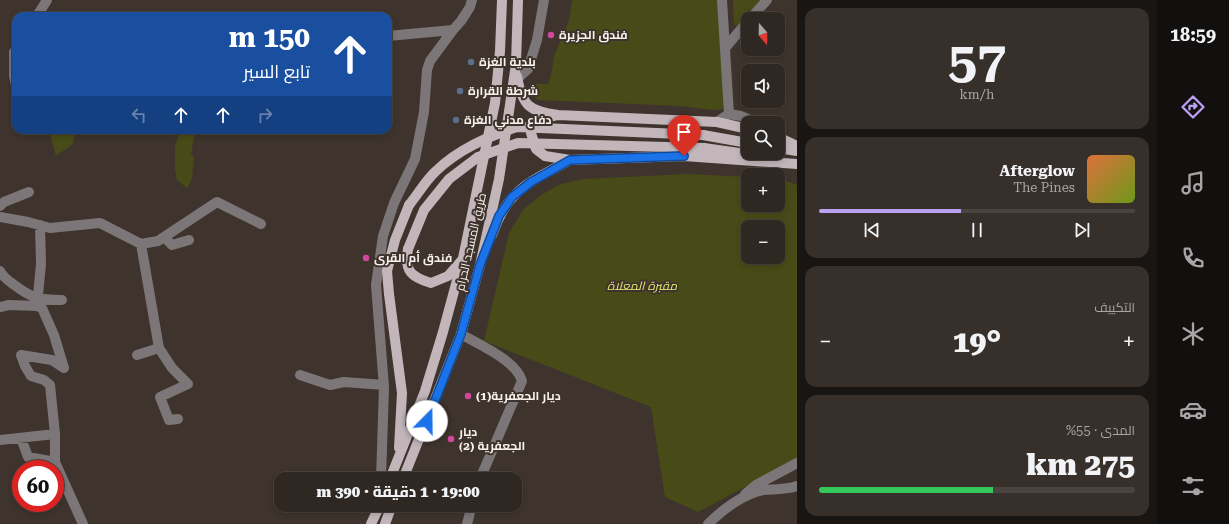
<!DOCTYPE html>
<html lang="ar">
<meta charset="utf-8">
<style>
:root{--surface:#2e2722;--page:#362f2a;--text:#f1f3f6;--muted:#a7a5a5;--line:#494440;--accent:#bca0f2}
body{margin:0;font-family:"Roboto Serif",Cairo,serif;background:var(--page);color:var(--text);direction:rtl;height:100vh;display:flex;flex-direction:column;font-size:15px;white-space:nowrap}
*{box-sizing:border-box;margin:0}
p{font-size:13px;color:var(--muted)}
.icon{flex:none;width:22px;height:22px;fill:none;stroke:currentColor;stroke-width:2;stroke-linecap:round;stroke-linejoin:round}
.map{position:relative;flex:1;overflow:hidden;direction:ltr}
.details{display:flex;flex-direction:column;gap:8px;padding:8px;background:#191513;width:360px}
.details>*{flex:none}
.top-card{position:absolute;left:12px;top:12px;width:380px;height:122px;border-radius:12px;box-shadow:0 2px 6px #0003,0 0 0 1px var(--line);direction:rtl;background:#1a4fa0;color:#fff;overflow:hidden}
.needle{width:26px;rotate:160deg}
.tools{position:absolute;left:741px;top:12px;display:grid;gap:8px}
.tools a{display:grid;place-items:center;width:44px;height:44px;border-radius:8px;background:var(--surface);box-shadow:0 2px 6px #0003,0 0 0 1px var(--line);font-size:20px}
.speed{position:absolute;left:12px;top:460px;display:flex;gap:8px;font-size:20px;font-weight:700;text-align:center}
.speed>*{display:grid;place-content:center;width:52px;height:52px;border-radius:50%;background:var(--surface);box-shadow:0 2px 6px #0003,0 0 0 1px var(--line);line-height:1}
.speed .limit{border:6px solid #d22;background:#fff;color:#111}
.pin{position:absolute;display:grid;place-items:center;width:34px;height:34px;color:#fff;margin:-41px -17px;border-radius:50% 50% 50% 0;rotate:-45deg;box-shadow:0 0 4px #0007}
.pin .icon{rotate:45deg}
.me{position:absolute;width:44px;margin:-22px;rotate:22deg;stroke-linejoin:round;filter:drop-shadow(0 0 3px #0008)}
.turn{display:flex;align-items:center;gap:14px;height:84px;padding:0 16px;font-size:18px}
.turn .icon{width:52px;height:52px;stroke-width:2.5}
.turn b{display:block;font-size:28px;line-height:34px}
.lanes{display:flex;align-items:center;height:38px;padding:0 16px;background:#0003;justify-content:center;gap:20px;direction:ltr}
.lanes .off{opacity:.35}
.big{font-size:30px;font-weight:800;line-height:1.1}
.details .card{flex:1;display:flex;flex-direction:column;justify-content:center;gap:6px;min-width:0;padding:0 14px;border-radius:12px;background:var(--page)}
.details .dial{align-items:center;gap:0}
.dial b{font-size:52px;line-height:1}
.song{display:flex;align-items:center;gap:12px}
.cover{width:48px;height:48px;border-radius:6px;background:linear-gradient(135deg,hsl(20 70% 55%),hsl(80 70% 35%))}
.played{height:4px;border-radius:2px;background:linear-gradient(90deg,var(--accent) 45%,var(--line) 45%)}
.keys{display:flex;justify-content:space-around;direction:ltr}
.heat{display:flex;justify-content:space-between;align-items:center;font-size:22px;direction:ltr}
.charge{height:6px;border-radius:3px;background:linear-gradient(90deg,#34c759 55%,var(--line) 0)}
.trip{position:absolute;left:274px;top:472px;width:248px;height:40px;border-radius:12px;background:var(--surface);box-shadow:0 2px 6px #0003,0 0 0 1px var(--line);font-weight:800;line-height:40px;text-align:center;direction:rtl}
main{display:flex;flex:1;min-height:0}
.menu{display:flex;flex-direction:column;width:72px;justify-content:space-around;align-items:center;background:#12100e;color:var(--muted)}
.menu .icon{width:28px;height:28px}
.menu .on{color:var(--accent)}
.menu b{font-size:18px;color:var(--text)}
.map>svg:first-child{display:block}
</style>
<main>
<nav class="menu">
<b>18:59</b>
<svg class="icon on" aria-label="directions" viewBox="0 0 24 24"><path d="M12 3l9 9-9 9-9-9zM9 14v-3h6M13 9l2 2-2 2"/></svg>
<svg class="icon" aria-label="music" viewBox="0 0 24 24"><path d="M9 18V5l10-2v13"/><circle cx="6" cy="18" r="3"/><circle cx="16" cy="16" r="3"/></svg>
<svg class="icon" aria-label="phone" viewBox="0 0 24 24"><path d="M5 4h4l2 5-3 2q2 4 5 5l2-3 5 2v4C11 20 4 13 5 4z"/></svg>
<svg class="icon" aria-label="climate" viewBox="0 0 24 24"><path d="M12 3v18M4 7l16 10M4 17L20 7"/></svg>
<svg class="icon" aria-label="car" viewBox="0 0 24 24"><path d="M5 17H2v-5l4-1 3-4h7l3 4 3 1v5h-3M9 17h6M6 11h13"/><circle cx="7" cy="17" r="2"/><circle cx="17" cy="17" r="2"/></svg>
<svg class="icon" aria-label="filters" viewBox="0 0 24 24"><path d="M4 7h16M4 17h16"/><circle cx="9" cy="7" r="2"/><circle cx="15" cy="17" r="2"/></svg>
</nav>
<section class="details">
<div class="card dial"><b>57</b><p>km/h</p></div>
<div class="card">
<div class="song"><i class="cover"></i><div><b>Afterglow</b><p>The Pines</p></div></div>
<div class="played"></div>
<div class="keys"><svg class="icon" aria-label="previous" viewBox="0 0 24 24"><path d="M18 5L8 12l10 7zM5 5v14"/></svg><svg class="icon" aria-label="pause" viewBox="0 0 24 24"><path d="M8 5v14M16 5v14"/></svg><svg class="icon" aria-label="next" viewBox="0 0 24 24"><path d="M6 5l10 7-10 7zM19 5v14"/></svg></div>
</div>
<div class="card"><p>التكييف</p>
<div class="heat"><a>−</a><b class="big">19°</b><a>+</a></div>
</div>
<div class="card"><p>المدى · 55%</p><b class="big">275 km</b><div class="charge"></div></div>
</section>
<div class="map">
<svg width="797" height="524" viewBox="0 0 797 524">
<rect width="100%" height="100%" fill="#3e342d"/>
<path fill="#484b17" fill-rule="evenodd" d="M 572,0 L 722,0 L 727,103 L 723,109 L 714,110 L 680,106 L 538,100 L 534,96 L 536,84 L 548,84 L 552,71 L 554,56 L 569,21 Z
M 733,0 L 760,0 L 762,6 L 747,11 L 749,19 L 741,25 L 734,25 Z
M 49,130 L 75,130 L 73,144 L 56,156 Z
M 178,130 L 191,130 L 195,132 L 191,154 L 194,158 L 192,179 L 187,188 L 177,180 L 175,170 L 175,147 L 179,134 Z
M 687,174 L 748,177 L 748,205 L 778,205 L 778,178 L 797,185 L 797,459 L 698,512 L 665,497 L 651,407 L 484,341 L 509,233 L 523,210 L 541,195 L 561,184 L 583,179 ZM 748,227 L 778,227 L 778,257 L 748,257 Z"/>
<g fill="none" stroke-linecap="round" stroke-linejoin="round">
<path stroke="#7d7679" stroke-width="10" d="M 722,0 L 729,114
M 37,16 L 47,0
M 750,19 L 767,0
M 388,36 L 453,30
M 725,48 L 748,21
M 518,78 L 528,69 L 537,40 L 544,0
M 16,85 L 14,76 L 14,52 L 16,49
M 717,122 L 729,114 L 741,116 L 758,123
M 0,206 L 4,202 L 29,192
M 0,217 L 28,222 L 50,228 L 100,223 L 141,244 L 158,241 L 217,202 L 261,224
M 40,225 L 41,264 L 37,306 L 42,308 L 54,335 L 64,368
M 164,237 L 172,245 L 189,240
M 141,244 L 159,348 L 172,368 L 188,384 L 160,397 L 169,420 L 178,419
M 0,271 C 3,277 7,280 13,284 C 33,299 38,300 62,300
M 0,307 L 9,305 L 37,306
M 461,334 C 479,345 516,360 522,381 L 480,479
M 137,355 L 159,348
M 64,368 L 52,360 L 21,355 L 25,366 L 31,376 L 44,380 L 50,385 L 55,434 L 55,462 L 83,524
M 300,375 L 330,385 L 344,382 L 384,385
M 21,438 L 28,457 L 55,462
M 0,440 L 55,434
M 381,479 L 384,387 L 376,285 L 383,236 L 394,203 L 415,159 L 424,112 L 427,70 L 430,61 L 453,30 L 461,21 L 470,7 L 472,0
M 745,494 L 756,485 L 797,463
M 467,524 L 472,505
M 708,524 C 722,510 743,494 763,490 C 774,489 786,490 797,486"/>
<path stroke="#c2b6bb" stroke-width="10" d="M 517,76 C 522,106 529,111 558,115 L 717,122 L 748,129
M 558,115 L 537,120 L 531,133 L 536,149 L 545,156 L 570,160 L 684,156 L 797,164
M 703,135 L 748,143
M 778,137 L 797,146
M 704,148 L 746,154
M 778,148 L 797,151
M 492,235 C 497,221 503,207 513,197 C 528,180 551,171 570,160
M 408,249 C 404,271 411,277 431,283 L 448,276 L 462,260
M 399,448 L 402,393 L 389,294 L 387,271 L 395,240 L 409,205
M 390,479 L 425,391 L 443,332 L 463,258 L 495,103 L 500,51 L 502,0
M 403,479 L 461,334 L 480,265 L 499,179 L 516,64 L 518,0
M 371,524 L 380,505
M 385,524 L 392,505"/>
<path stroke="#c2b6bb" stroke-width="10" d="M 409,205 C 418,194 426,180 436,171 C 459,149 487,137 517,127 L 703,135
M 408,249 L 424,210 L 449,179 L 478,157 L 518,143 L 704,148"/>
</g>
<g fill="none" stroke-linecap="round" stroke-linejoin="round">
<g stroke="#114b97" stroke-width="10">
<path id="route" d="M 427,421 L 461,334 L 480,265 L 499,216 L 512,197 L 531,182 L 570,160 L 684,156"/>
</g>
<use href="#route" stroke="#1a73e8" stroke-width="7"/>
</g>
<g fill="#d1479c" stroke="#3e342d" stroke-width="1.5">
<circle cx="551" cy="35" r="4"/>
<circle cx="366" cy="258" r="4"/>
<circle cx="468" cy="396" r="4"/>
<circle cx="451" cy="439" r="4"/>
</g>
<g fill="#5c6f8a" stroke="#3e342d" stroke-width="1.5">
<circle cx="471" cy="62" r="4"/>
<circle cx="460" cy="91" r="4"/>
<circle cx="456" cy="120" r="4"/>
</g>
<g text-anchor="middle" stroke-width="4" stroke-linejoin="round" paint-order="stroke">
<g font-size="12" font-weight="bold" fill="#f8f2ed" stroke="#3e342d" text-anchor="start">
<text x="559" y="39">فندق الجزيرة</text>
<text x="479" y="66">بلدية الغزة</text>
<text x="468" y="95">شرطة القرارة</text>
<text x="464" y="124">دفاع مدني الغزة</text>
<text x="374" y="262">فندق أم القرى</text>
<text x="476" y="400">ديار الجعفرية(1)</text>
<text x="459" y="436">ديار<tspan x="459" dy="14">الجعفرية (2)</tspan></text>
</g>
<g font-size="12" fill="#f8f2ed" stroke="#3e342d">
<text transform="translate(471 242) rotate(-77)" y="4">طريق المسجد الحرام</text>
</g>
<g font-size="12" font-style="italic" fill="#e5eb6f" stroke="#3e342d">
<text x="642" y="290">مقبرة المعلاة</text>
</g>
</g>
</svg>
<div class="tools">
<a><svg class="needle" viewBox="-14 -14 28 28"><path d="M0-13l5 13h-10z" fill="#e53935"/><path d="M0 13l5-13h-10z" fill="#a7a5a5"/></svg></a>
<a><svg class="icon" aria-label="sound" viewBox="0 0 24 24"><path d="M4 9h4l5-4v14l-5-4H4zM17 9q2 3 0 6"/></svg></a>
<a><svg class="icon" aria-label="search" viewBox="0 0 24 24"><circle cx="10" cy="10" r="6"/><path d="M15 15l6 6"/></svg></a>
<a>+</a>
<a>−</a>
</div>
<div class="speed"><div class="limit">60</div></div>
<div class="pin" style="left:684px;top:156px;background:#d93025"><svg class="icon" aria-label="arrive" viewBox="0 0 24 24"><path d="M6 21V4h12l-3 4 3 4H6"/></svg></div>
<svg class="me" style="left:427px;top:421px" viewBox="-20 -20 40 40"><circle r="19" fill="#fff"/><path d="M0-13L10 11 0 6-10 11z" fill="#1a73e8"/></svg>
<div class="trip">19:00 · 1 دقيقة · 390 m</div>
<div class="top-card">
<div class="turn"><svg class="icon" aria-label="ahead" viewBox="0 0 24 24"><path d="M12 20V5M6 11l6-6 6 6"/></svg><div><b>150 m</b>تابع السير</div></div>
<div class="lanes"><svg class="icon off" aria-label="left" viewBox="0 0 24 24"><path d="M17 20v-9H6M10 6l-5 5 5 5"/></svg><svg class="icon" aria-label="ahead" viewBox="0 0 24 24"><path d="M12 20V5M6 11l6-6 6 6"/></svg><svg class="icon" aria-label="ahead" viewBox="0 0 24 24"><path d="M12 20V5M6 11l6-6 6 6"/></svg><svg class="icon off" aria-label="right" viewBox="0 0 24 24"><path d="M7 20v-9h11M14 6l5 5-5 5"/></svg></div>
</div>
</div>
</main>
